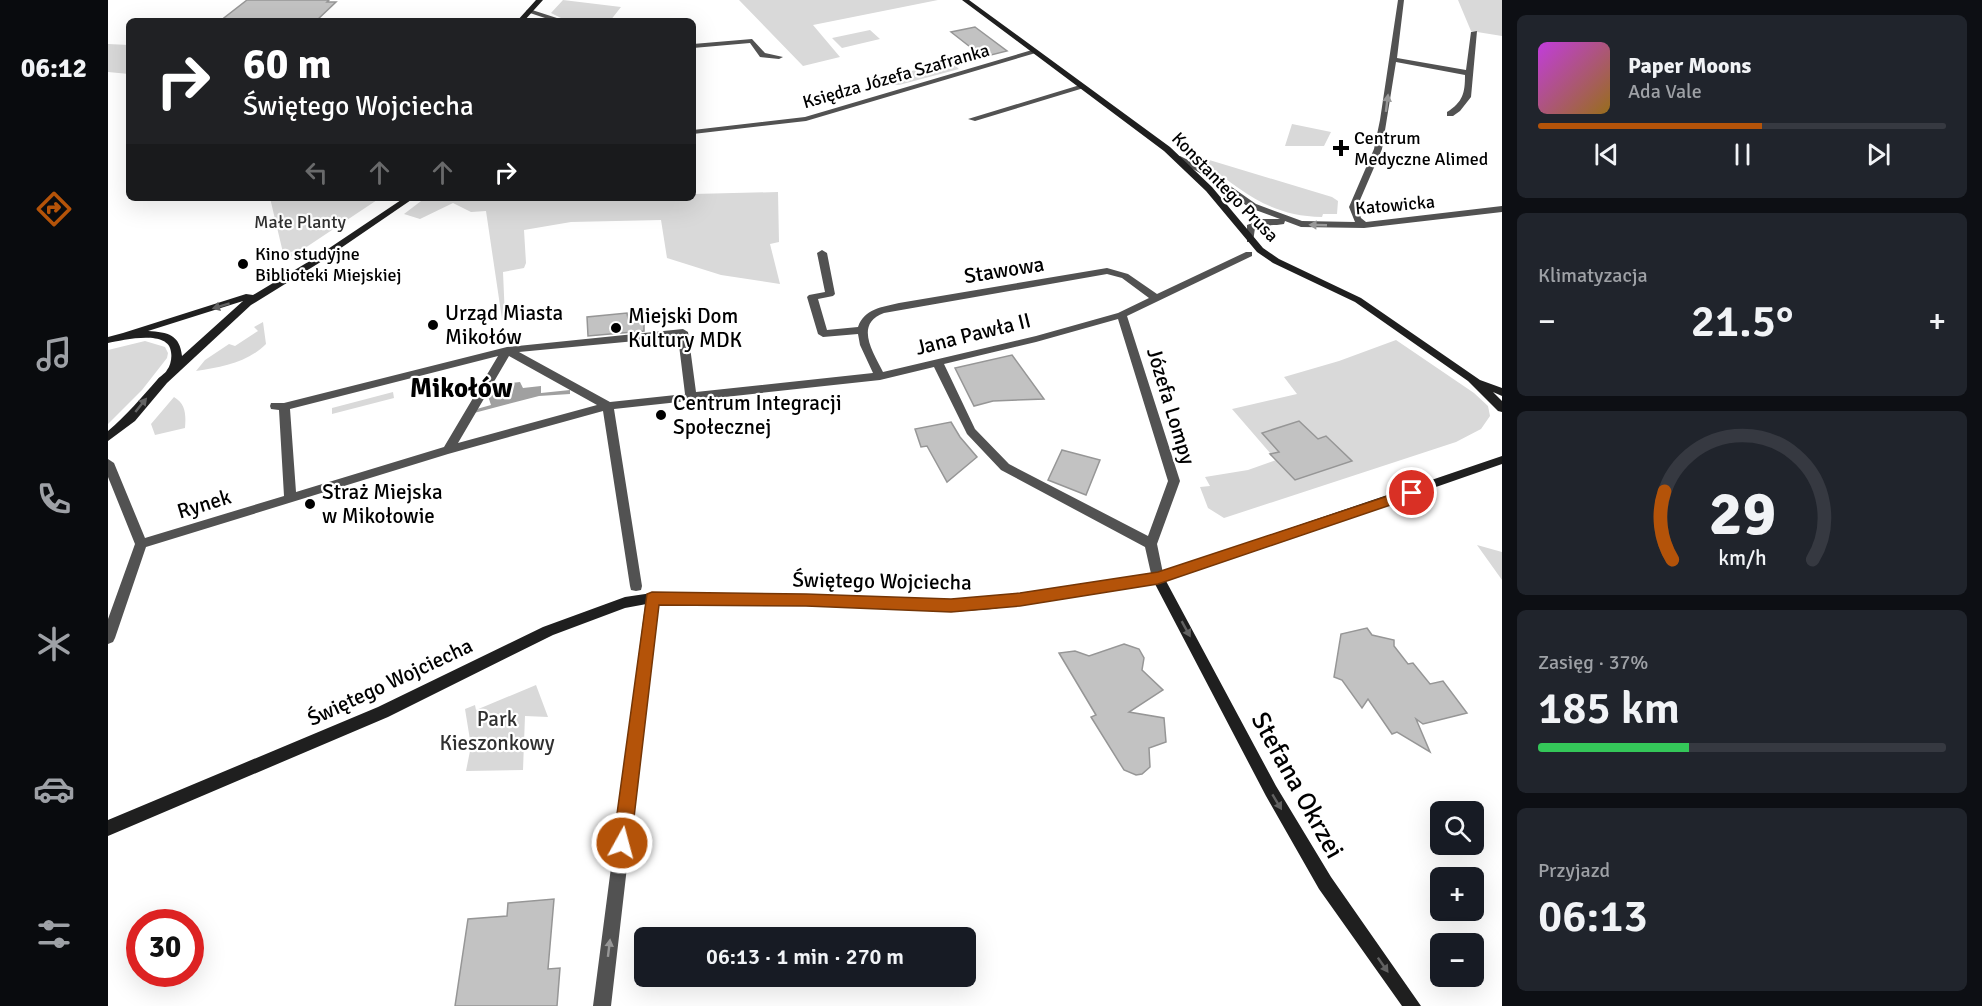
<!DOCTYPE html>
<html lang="pl">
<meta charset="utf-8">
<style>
:root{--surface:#171b24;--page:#20242c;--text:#f1f3f6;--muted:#9ea1a6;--line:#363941;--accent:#b45309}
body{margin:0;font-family:Signika,sans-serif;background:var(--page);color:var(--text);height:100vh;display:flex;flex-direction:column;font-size:22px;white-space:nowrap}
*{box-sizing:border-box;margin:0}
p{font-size:20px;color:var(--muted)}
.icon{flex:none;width:33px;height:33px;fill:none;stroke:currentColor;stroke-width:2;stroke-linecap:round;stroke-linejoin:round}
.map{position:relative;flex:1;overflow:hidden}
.panel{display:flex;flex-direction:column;gap:15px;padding:15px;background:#0d0f14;width:480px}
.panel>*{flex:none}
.guide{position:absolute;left:18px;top:18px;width:570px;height:183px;border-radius:9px;box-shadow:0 6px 24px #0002;background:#202124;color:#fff;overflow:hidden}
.tools{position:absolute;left:1322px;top:801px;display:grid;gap:12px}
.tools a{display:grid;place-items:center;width:54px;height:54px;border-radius:9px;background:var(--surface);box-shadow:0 6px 24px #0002;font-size:30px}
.speed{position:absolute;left:18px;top:909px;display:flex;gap:12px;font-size:30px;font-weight:700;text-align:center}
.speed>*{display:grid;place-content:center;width:78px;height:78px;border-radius:50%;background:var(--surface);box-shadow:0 6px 24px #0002;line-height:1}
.speed .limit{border:9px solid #d22;background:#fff;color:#111}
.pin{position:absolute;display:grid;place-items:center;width:51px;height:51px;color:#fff;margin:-26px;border:3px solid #fff;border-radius:50%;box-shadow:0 2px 6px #0007}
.me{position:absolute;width:66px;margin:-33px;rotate:7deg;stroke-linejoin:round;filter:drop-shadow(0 0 4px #0008)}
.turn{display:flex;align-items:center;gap:21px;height:126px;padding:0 18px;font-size:27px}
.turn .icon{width:78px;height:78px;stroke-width:2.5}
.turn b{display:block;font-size:42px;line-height:51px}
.lanes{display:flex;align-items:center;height:57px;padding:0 18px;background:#0003;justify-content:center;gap:30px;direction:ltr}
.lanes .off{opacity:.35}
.big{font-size:45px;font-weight:600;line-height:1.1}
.panel .widget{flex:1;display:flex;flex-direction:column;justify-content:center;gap:9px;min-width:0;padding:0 21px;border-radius:9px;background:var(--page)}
.panel .dial{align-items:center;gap:0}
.dial svg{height:156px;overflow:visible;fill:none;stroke:var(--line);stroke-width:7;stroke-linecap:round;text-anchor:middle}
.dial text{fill:var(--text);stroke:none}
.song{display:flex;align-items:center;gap:18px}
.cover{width:72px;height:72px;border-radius:9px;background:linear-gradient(135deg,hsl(290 70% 55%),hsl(40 70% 35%))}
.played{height:6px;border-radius:3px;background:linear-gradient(90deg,var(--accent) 55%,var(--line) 55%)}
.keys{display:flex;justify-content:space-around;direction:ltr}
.heat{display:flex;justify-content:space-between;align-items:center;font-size:33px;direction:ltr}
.charge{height:9px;border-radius:4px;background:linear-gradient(90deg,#34c759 37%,var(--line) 0)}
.trip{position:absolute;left:526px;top:927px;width:342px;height:60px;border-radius:9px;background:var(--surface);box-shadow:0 6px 24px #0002;font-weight:600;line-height:60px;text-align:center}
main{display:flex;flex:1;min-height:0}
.menu{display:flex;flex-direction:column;width:108px;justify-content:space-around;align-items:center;background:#090b0e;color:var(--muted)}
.menu .icon{width:42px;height:42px}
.menu .on{color:var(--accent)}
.menu b{font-size:27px;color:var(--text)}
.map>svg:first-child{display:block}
</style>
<main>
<nav class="menu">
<b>06:12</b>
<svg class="icon on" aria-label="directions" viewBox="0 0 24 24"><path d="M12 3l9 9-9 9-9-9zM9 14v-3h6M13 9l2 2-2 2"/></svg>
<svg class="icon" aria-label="music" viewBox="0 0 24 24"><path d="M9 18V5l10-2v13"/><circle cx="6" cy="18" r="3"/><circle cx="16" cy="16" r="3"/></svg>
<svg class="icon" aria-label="phone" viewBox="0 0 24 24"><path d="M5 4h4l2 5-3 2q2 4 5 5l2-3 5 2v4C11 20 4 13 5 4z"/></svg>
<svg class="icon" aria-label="climate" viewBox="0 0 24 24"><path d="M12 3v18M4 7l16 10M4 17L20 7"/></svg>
<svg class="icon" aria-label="car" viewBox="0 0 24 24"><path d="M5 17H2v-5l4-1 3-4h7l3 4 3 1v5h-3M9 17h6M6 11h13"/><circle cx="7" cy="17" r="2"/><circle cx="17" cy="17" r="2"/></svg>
<svg class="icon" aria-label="filters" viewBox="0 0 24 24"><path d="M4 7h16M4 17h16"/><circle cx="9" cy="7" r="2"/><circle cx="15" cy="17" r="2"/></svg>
</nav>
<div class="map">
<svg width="1394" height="1006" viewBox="0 0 1394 1006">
<rect width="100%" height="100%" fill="#fff"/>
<path fill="#d9d9d9" d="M 455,0 L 513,7 L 502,21 L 459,21 L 443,13 Z
M 631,0 L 830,0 L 705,25 L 732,57 L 695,66 Z
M 1350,0 L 1394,0 L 1394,36 L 1363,31 Z
M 762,30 L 772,39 L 734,48 L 724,38 Z
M 0,44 L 21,45 L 21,74 L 0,72 Z
M 843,62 L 851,69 L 791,85 L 782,85 L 772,78 L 808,70 L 811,72 Z
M 1184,124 L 1223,132 L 1216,146 L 1177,146 Z
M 1098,159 L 1224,197 L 1230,201 L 1229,214 L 1215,214 L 1214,217 C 1163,216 1136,193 1097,163 Z
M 670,192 L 671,242 L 662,244 L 672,284 L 613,275 L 559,258 L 553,220 L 463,222 L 416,230 L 418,263 L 416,268 L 395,272 L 397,318 L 394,319 L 378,211 L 363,212 L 345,203 L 312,219 L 296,214 L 317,198 L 585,198 L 585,194 Z
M 162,198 L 272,198 L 197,248 L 183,252 L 184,256 L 177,261 Z
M 155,322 L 158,344 C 139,363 114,367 88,371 L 97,360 L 121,344 L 127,346 L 150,331 L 146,327 Z
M 1288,340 L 1366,393 L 1380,406 L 1382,416 L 1373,429 L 1348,442 L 1116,518 L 1100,508 L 1092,487 L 1102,486 L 1097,477 L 1140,470 L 1168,460 L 1124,409 L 1189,394 L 1176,377 L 1231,361 Z
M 37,341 L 57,347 L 60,353 L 59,358 L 34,390 L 0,424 L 0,350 Z
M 285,392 L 286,398 L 224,414 L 224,408 Z
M 66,397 C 78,404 78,415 77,428 L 47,435 L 43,424 Z
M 1369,545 L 1394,552 L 1394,580 Z
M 428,685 L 440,717 L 417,716 L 415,770 L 358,771 L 363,746 L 357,709 L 367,705 L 368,710 Z"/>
<path fill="#a0a0a0" d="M 412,382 L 415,388 L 433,386 L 433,393 L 462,390 L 462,394 L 431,396 L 366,413 L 365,410 L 383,405 L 380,396 L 404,389 L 403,383 Z"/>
<path fill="#c2c2c2" stroke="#969696" stroke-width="1.5" d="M 139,0 L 221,0 L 219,2 L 228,2 L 208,21 L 112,21 Z
M 867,27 L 899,51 L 875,57 L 843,32 Z
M 519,313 L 520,319 L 536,317 L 536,331 L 480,336 L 479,317 Z
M 904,355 L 936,399 L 885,401 L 866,406 L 847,368 Z
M 1191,421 L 1210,439 L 1218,436 L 1244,461 L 1187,480 L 1162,454 L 1171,452 L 1154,433 Z
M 843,422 L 852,437 L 869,457 L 839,482 L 819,446 L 813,447 L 807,429 Z
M 954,450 L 992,460 L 978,495 L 940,480 Z
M 1259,628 L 1264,635 L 1286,640 L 1286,646 L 1300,664 L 1305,663 L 1322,684 L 1335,681 L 1359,713 L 1315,724 L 1308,719 L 1322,752 L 1289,732 L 1284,734 L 1260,699 L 1254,708 L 1234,680 L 1226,677 L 1233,634 Z
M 1016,644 L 1031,649 L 1036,658 L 1034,670 L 1055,690 L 1021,712 L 1056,718 L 1058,742 L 1041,748 L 1042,767 L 1034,774 L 1028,775 L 1016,770 L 983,717 L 988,715 L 951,653 L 967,651 L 981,656 Z
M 446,899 L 440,969 L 452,968 L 449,1006 L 347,1006 L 360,919 L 399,916 L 400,903 Z"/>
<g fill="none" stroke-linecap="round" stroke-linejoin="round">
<path fill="#525252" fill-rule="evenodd" d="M 1290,0 L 1296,0 L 1289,58 L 1358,70 L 1363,32 L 1369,31 L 1363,97 L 1352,111 L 1345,116 L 1339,116 L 1339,112 C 1355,102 1357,93 1357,75 L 1288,62 L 1274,149 L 1249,207 L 1253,218 L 1258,222 L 1394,206 L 1394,212 L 1256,228 L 1193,227 L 1177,221 L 1176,224 C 1166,226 1157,224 1147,228 L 1145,242 L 1139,242 L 1139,225 L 1155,219 L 1172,219 L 1142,208 L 1092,173 L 1065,158 L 1072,156 L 1098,169 L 1148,204 L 1194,221 L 1247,222 L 1241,207 L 1266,149 L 1272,120 Z
M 421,9 L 455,20 L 456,21 L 446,21 L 419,12 L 418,11 Z
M 644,39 L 657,53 L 675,57 L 671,59 L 652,57 L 642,43 L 585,48 L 585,44 Z
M 924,50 L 931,52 L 698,121 L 585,134 L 585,130 L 697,117 Z
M 972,85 L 979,87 L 867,121 L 860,119 Z
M 714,250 L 719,253 L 727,294 L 725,296 L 710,299 L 719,330 L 750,327 C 756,309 774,307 791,303 L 999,268 L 1020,274 L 1049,294 L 1138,252 L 1144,252 L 1144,256 L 1019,316 L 1072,481 L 1049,544 L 1056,578 L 1055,582 L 1050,583 L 1045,582 L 1044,578 L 1037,547 L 893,470 L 859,434 L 826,367 L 772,380 L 506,409 L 534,586 L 533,590 L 528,591 L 523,590 L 522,586 L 495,411 L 340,454 L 38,547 L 7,638 L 5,642 L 0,644 L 0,619 L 27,544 L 0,477 L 0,459 L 6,463 L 37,538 L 176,496 L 171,410 L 163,409 L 162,406 L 163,403 L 176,403 L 399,347 L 575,329 L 580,332 L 588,392 L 765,373 L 752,345 L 750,334 L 715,337 L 710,334 L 699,297 L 701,295 L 717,292 L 709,253 ZM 999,274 L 1014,278 L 1041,298 L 1010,313 L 928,336 L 775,372 C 765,352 746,324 776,313 ZM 1010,319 L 1060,481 L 1040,536 L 901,464 L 867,429 L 836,364 L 928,342 ZM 570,337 L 577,394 L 502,402 L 411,352 ZM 390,356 L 336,447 L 188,492 L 182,409 ZM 401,356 L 489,405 L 350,443 Z
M 544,593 L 549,594 L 550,598 L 503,1006 L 485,1006 L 538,598 L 539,594 Z"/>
<path fill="#1f1f1f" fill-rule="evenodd" d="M 428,0 L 435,0 L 416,21 L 409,21 Z
M 854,0 L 861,0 L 1062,147 L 1104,187 L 1155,248 L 1171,259 L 1253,298 L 1372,380 L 1394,388 L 1394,396 L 1385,392 L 1394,401 L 1394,412 L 1390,411 L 1360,381 L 1247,302 L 1165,263 L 1149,252 L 1098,191 L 1056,151 Z
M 296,198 L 306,198 L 211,263 L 143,305 L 59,383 L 27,421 L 0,441 L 0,431 C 19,415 33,398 49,380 C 52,376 57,374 59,370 C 63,365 64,357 63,352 C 61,329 15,340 0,343 L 0,337 L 15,333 L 138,294 L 145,295 L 205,259 ZM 135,301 L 74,356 C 72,335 60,332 40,331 Z
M 1394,456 L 1394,464 L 1058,581 L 1168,786 L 1223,877 L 1313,1006 L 1294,1006 L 1211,889 L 1158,796 L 1047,584 L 884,609 L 843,612 L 698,605 L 544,603 L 517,608 L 445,635 L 280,717 L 0,836 L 0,820 L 270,707 L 435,627 L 517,597 L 544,593 L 698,595 L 843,600 L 884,597 L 1050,573 Z"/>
</g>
<defs><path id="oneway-solid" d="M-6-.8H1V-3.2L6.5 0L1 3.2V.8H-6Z" transform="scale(1.5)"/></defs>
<g fill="#979797">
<use href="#oneway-solid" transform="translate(1279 103) rotate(-83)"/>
<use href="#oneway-solid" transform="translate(1210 225) rotate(-178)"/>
<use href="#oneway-solid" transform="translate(501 948) rotate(-83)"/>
</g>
<g fill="#626262">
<use href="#oneway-solid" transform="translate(113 306) rotate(163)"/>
<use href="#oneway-solid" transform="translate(33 405) rotate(-51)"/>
<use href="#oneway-solid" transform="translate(1078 629) rotate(61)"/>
<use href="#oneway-solid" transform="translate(1169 802) rotate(59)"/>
<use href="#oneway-solid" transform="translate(1275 965) rotate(55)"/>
</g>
<path fill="#b45309" stroke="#753606" stroke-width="1.5" d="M 1304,488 L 1309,489 L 1311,493 L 1309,496 L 1050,584 L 912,606 L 843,612 L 698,606 L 551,605 L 523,843 L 520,849 L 514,852 L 508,849 L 505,843 L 539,594 L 544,592 L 698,594 L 843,599 L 912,593 L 1050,572 Z"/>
<g fill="#000" stroke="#fff" stroke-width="2">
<path d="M1230 139h6v6h6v6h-6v6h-6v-6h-6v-6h6z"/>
<circle cx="135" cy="264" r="6"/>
<circle cx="325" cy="325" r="6"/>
<circle cx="508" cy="328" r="6"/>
<circle cx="553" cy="415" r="6"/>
<circle cx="202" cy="504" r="6"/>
</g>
<g text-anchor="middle" stroke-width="4.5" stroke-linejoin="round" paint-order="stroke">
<g font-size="18" fill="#000" stroke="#fff">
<text transform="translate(788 76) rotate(-16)" y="6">Księdza Józefa Szafranka</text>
<text transform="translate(1117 187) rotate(46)" y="6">Konstantego Prusa</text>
<text transform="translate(1287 205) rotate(-5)" y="6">Katowicka</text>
</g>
<g font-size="18" fill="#000" stroke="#fff" text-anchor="start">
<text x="1246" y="144">Centrum<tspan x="1246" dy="21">Medyczne Alimed</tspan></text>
<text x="147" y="260">Kino studyjne<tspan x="147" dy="21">Biblioteki Miejskiej</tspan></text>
</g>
<g font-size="18" fill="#303030" stroke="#fff">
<text x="192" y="228">Małe Planty</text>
</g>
<g font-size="21" fill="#000" stroke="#fff">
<text transform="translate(896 270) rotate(-9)" y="7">Stawowa</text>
<text transform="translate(865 334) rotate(-14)" y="7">Jana Pawła II</text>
<text transform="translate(1063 406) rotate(73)" y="7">Józefa Lompy</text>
<text transform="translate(96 504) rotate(-17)" y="7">Rynek</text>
<text transform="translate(774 581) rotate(1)" y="7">Świętego Wojciecha</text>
<text transform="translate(282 682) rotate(-25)" y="7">Świętego Wojciecha</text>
</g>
<g font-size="21" fill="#000" stroke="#fff" text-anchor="start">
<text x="337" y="320">Urząd Miasta<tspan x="337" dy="24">Mikołów</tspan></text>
<text x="520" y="323">Miejski Dom<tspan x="520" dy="24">Kultury MDK</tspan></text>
<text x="565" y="410">Centrum Integracji<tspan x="565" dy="24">Społecznej</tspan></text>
<text x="214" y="499">Straż Miejska<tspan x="214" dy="24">w Mikołowie</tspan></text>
</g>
<g font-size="21" fill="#303030" stroke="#fff">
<text x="389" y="726">Park<tspan x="389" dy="24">Kieszonkowy</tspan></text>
</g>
<g font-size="26" fill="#000" stroke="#fff">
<text transform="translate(1190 785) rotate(61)" y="9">Stefana Okrzei</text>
</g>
<g font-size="27" font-weight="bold" fill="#000" stroke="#fff">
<text x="353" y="397">Mikołów</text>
</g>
</g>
</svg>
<div class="tools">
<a><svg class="icon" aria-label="search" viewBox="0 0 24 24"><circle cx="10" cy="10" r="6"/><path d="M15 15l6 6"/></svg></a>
<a>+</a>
<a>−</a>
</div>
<div class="speed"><div class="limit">30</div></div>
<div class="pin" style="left:1304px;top:493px;background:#d93025"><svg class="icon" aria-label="arrive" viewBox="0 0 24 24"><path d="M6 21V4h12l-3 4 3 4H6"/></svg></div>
<svg class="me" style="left:514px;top:843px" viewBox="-20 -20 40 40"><circle r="17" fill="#b45309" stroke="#fff" stroke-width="3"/><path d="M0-11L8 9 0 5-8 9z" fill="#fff"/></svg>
<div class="trip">06:13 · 1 min · 270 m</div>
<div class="guide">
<div class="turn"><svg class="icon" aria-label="right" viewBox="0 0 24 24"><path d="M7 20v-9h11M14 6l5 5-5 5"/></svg><div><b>60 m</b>Świętego Wojciecha</div></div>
<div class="lanes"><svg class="icon off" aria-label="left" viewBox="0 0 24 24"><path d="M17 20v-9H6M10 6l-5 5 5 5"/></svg><svg class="icon off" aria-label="ahead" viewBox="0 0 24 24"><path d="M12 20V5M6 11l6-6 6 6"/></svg><svg class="icon off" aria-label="ahead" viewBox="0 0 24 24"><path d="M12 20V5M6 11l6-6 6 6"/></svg><svg class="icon" aria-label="right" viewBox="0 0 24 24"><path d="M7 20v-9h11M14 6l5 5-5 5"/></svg></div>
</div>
</div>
<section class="panel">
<div class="widget">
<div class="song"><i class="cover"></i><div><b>Paper Moons</b><p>Ada Vale</p></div></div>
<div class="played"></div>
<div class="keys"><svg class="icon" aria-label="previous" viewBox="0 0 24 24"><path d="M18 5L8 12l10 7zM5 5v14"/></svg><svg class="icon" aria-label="pause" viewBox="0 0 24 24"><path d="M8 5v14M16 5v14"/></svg><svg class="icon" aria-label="next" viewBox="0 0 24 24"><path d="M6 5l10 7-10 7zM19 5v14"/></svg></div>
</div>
<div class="widget"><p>Klimatyzacja</p>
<div class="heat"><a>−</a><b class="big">21.5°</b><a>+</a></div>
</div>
<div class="widget dial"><svg viewBox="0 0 100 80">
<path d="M14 69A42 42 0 1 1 86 69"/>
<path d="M14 69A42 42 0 0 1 10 34" stroke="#b45309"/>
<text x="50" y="56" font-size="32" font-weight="700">29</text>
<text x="50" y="72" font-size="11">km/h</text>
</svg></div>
<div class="widget"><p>Zasięg · 37%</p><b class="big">185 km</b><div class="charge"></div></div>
<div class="widget"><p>Przyjazd</p><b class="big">06:13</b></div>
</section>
</main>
